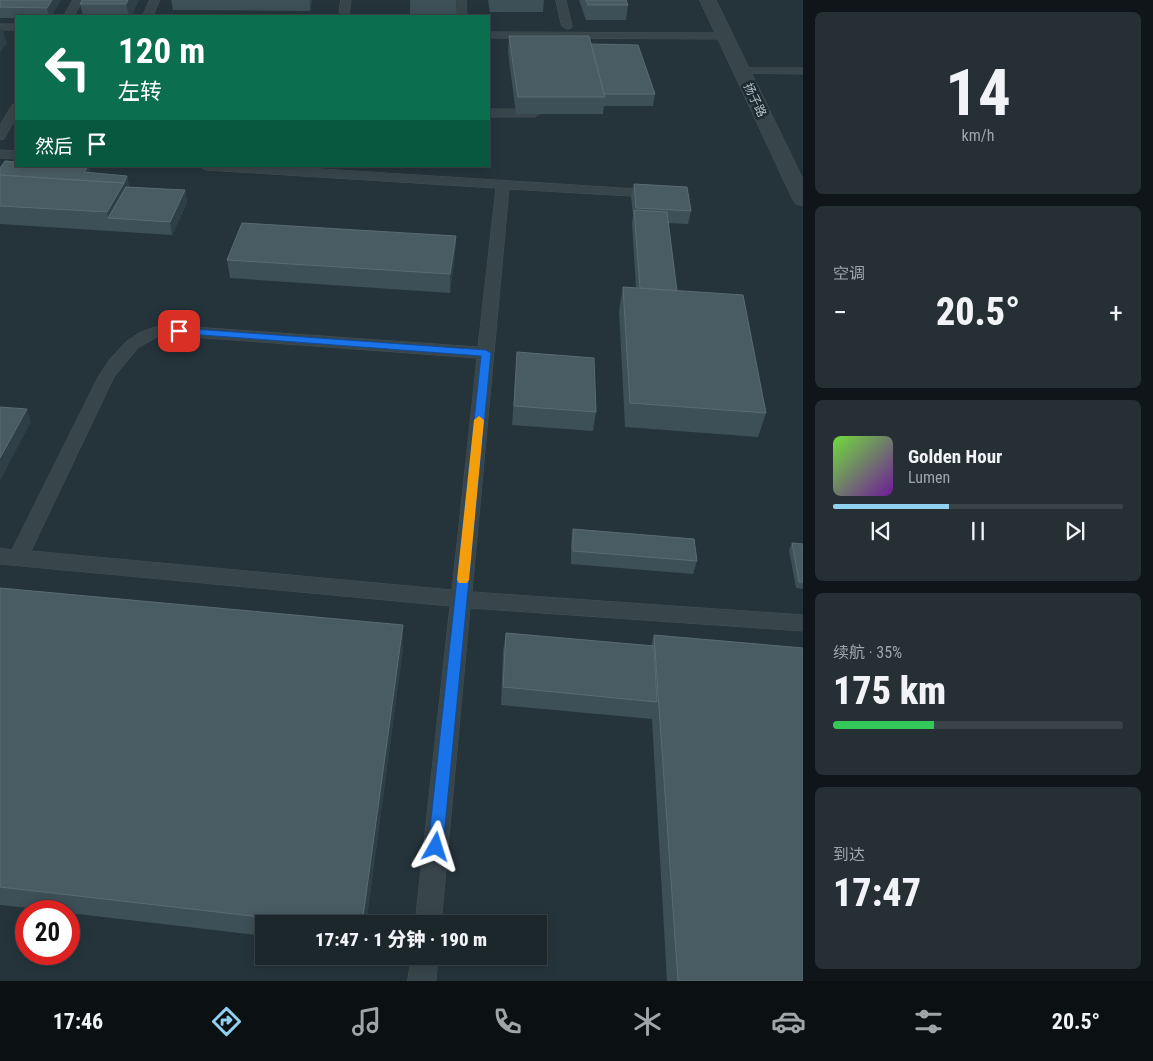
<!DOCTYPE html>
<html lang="zh">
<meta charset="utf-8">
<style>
:root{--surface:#1c272c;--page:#252f34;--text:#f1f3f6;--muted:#a0a5a9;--line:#3a4448;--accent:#8ed1f1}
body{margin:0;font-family:"Roboto Condensed","Noto Sans SC",sans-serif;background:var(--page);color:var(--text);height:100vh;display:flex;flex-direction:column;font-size:19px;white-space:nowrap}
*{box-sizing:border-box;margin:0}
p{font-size:16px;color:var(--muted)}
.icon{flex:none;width:28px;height:28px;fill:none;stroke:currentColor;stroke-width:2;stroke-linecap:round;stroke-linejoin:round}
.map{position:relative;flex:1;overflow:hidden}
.drawer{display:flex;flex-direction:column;gap:12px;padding:12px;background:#0f1518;width:350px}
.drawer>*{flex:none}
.banner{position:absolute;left:15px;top:15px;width:475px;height:152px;border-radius:0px;box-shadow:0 2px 12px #0003,0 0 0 1px var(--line);background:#0b6e4f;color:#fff;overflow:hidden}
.speed{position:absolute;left:15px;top:900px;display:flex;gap:10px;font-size:25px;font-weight:700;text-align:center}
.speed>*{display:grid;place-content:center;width:65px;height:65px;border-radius:50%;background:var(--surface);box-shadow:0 2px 12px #0003,0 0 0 1px var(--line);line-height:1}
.speed .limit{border:8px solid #d22;background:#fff;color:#111}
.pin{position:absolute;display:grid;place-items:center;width:42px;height:42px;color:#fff;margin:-21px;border-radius:10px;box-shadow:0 2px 8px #0006}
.me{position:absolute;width:55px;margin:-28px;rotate:6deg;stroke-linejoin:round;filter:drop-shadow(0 0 4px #0008)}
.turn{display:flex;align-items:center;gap:18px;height:105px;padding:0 20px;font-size:22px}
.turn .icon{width:65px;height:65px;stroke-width:2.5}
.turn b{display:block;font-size:35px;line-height:42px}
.then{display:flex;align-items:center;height:48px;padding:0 20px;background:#0003;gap:10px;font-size:19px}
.big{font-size:38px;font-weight:800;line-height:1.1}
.drawer .card{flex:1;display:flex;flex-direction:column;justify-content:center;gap:8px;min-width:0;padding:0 18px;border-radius:8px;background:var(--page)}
.drawer .dial{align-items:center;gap:0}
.dial b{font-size:65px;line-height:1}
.song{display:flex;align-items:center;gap:15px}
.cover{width:60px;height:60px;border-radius:8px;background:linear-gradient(135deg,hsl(100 70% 55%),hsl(280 70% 35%))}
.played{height:5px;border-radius:2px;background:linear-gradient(90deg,var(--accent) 40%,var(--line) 40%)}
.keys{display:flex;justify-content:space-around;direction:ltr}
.heat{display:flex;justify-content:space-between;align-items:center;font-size:28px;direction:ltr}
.charge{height:8px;border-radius:4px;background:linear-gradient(90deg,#34c759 35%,var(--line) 0)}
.trip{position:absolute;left:255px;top:915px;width:292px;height:50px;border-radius:0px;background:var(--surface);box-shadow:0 2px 12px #0003,0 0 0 1px var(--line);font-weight:800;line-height:50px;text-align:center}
.menu{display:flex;height:80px;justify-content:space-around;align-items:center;background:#0b1012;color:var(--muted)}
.menu .icon{width:35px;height:35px}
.menu .active{color:var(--accent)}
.menu b{font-size:22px;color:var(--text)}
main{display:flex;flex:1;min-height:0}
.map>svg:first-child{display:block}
</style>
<main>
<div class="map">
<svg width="803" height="981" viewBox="0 0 803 981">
<rect width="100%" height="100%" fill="#25343b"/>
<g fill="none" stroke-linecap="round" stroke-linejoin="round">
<g stroke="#445157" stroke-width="1">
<path id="service" d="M 73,0 L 83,0 L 74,16 L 64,16 Z
M 150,0 L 160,0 L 153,16 L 143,16 Z
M 341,0 L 351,0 L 349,16 L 339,16 Z
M 456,0 L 466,0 L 467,16 L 457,16 Z
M 556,0 L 566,0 L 572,26 L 571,28 L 567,29 L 562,26 Z
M 0,24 L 16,24 L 16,30 L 0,30 Z
M 489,32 L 725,33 L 730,36 L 725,39 L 489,38 Z
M 741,68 L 803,68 L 803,74 L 737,73 L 735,71 Z
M 16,104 L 16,118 L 4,139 L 0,140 L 0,125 L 12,105 Z
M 489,109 L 535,109 L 541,113 L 535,117 L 489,117 Z
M 0,150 L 16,151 L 16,159 L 0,158 Z
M 200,166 L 275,166 L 653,190 L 655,193 L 648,197 L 509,189 L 472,592 L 803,615 L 803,631 L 470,608 L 441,924 L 415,924 L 450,606 L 0,564 L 0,548 L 12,550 L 98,377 L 110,359 L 127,341 L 141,332 L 158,326 L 179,326 L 478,347 L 496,188 L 206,170 ZM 159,336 L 179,336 L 477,358 L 452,590 L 31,551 L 114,377 L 138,348 Z
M 412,956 L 438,956 L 436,981 L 408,981 Z"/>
</g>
<g stroke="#445157" stroke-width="1">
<path id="tertiary" d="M 700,0 L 716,0 L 803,179 L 803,206 L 796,204 L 793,200 Z"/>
</g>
<use href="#service" fill="#38464b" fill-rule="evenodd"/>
<use href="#tertiary" fill="#38464b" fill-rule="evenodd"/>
</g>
<path fill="#3d4f57" d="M 0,0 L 61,0 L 51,16 L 16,16 L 16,18 L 0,18 Z
M 82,0 L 139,0 L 131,16 L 83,16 L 80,4 Z
M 171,0 L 312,0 L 310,11 L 173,10 Z
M 410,0 L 456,0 L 456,15 L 410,15 Z
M 488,0 L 544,0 L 543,12 L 490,12 Z
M 579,0 L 626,0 L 628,5 L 626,20 L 586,20 Z
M 509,36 L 591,44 L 655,94 L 653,106 L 604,106 L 603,114 L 516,114 L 508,52 Z
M 89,166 L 90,173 L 127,176 L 129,187 L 185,190 L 187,203 L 172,235 L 0,224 L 0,168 Z
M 634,184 L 691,211 L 688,224 L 668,223 L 677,291 L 766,413 L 758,437 L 625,427 L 619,310 L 623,287 L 636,288 L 632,223 L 633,215 L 631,196 Z
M 456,236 L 455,254 L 450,293 L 230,278 L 227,260 Z
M 517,352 L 596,412 L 593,431 L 512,425 Z
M 573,529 L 697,561 L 693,574 L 571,564 L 571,543 Z
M 792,543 L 803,544 L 803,589 L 796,588 L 789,550 Z
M 0,588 L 403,648 L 366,924 L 264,924 L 264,936 L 69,913 L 69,911 L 57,911 L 0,905 Z
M 506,633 L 651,646 L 654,635 L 803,981 L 667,981 L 652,719 L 501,705 L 503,651 Z"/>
<path fill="#2e3f47" d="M 52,0 L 61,0 L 51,16 L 49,16 L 47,8 Z
M 128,0 L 139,0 L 131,16 L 129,16 L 126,4 Z
M 310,0 L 312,0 L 310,11 Z
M 2,27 L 7,43 L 0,53 L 0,30 Z
M 89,166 L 91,178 L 84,172 Z
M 127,176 L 130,188 L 108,218 L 107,212 Z
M 185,190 L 187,203 L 172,235 L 170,222 Z
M 456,236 L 455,254 L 450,293 L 450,274 Z
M 27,409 L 31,422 L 0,481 L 0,458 Z
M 403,625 L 403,648 L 366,924 L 362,924 Z"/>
<path fill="#4a5c63" stroke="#5a6b73" d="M 0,0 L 52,0 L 47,8 L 0,7 Z
M 82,0 L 128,0 L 126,4 L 80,4 Z
M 586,0 L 626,0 L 628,5 L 588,5 Z
M 509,36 L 589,36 L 605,97 L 518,97 Z
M 591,44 L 638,45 L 655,94 L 604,94 Z
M 5,161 L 16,162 L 16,166 L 88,166 L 84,172 L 127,176 L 124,183 L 0,175 L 0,168 Z
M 0,175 L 124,183 L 107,212 L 0,206 Z
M 634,184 L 687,187 L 691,211 L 636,208 Z
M 126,187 L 185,190 L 170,222 L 108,218 Z
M 634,210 L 667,212 L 677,291 L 640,288 Z
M 242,223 L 456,236 L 450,274 L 227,260 Z
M 623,287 L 743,295 L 766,413 L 630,403 Z
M 517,352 L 594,358 L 596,412 L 514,406 Z
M 0,407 L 27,409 L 0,458 Z
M 573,529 L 694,539 L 697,561 L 573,551 Z
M 792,543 L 803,544 L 803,582 L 799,582 Z
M 0,588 L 403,625 L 362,924 L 321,924 L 0,887 Z
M 506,633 L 654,646 L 657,702 L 503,687 Z
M 654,635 L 803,648 L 803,981 L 678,981 Z"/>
<path fill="#1a73e8" stroke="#114b97" d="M 179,328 L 486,350 L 491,353 L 443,847 L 441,852 L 436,855 L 431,852 L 428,847 L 481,356 L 175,333 L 174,331 Z"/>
<path fill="#f59e0b" d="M 479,416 L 484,420 L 469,580 L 467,583 L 459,583 L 457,580 L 474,420 Z"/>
<g text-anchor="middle" stroke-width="5" stroke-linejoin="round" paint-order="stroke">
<g font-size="12" fill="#b4c0c7" stroke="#1d2a30">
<text transform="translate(755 100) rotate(64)" y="4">扬子路</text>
</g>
</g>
</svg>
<div class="speed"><div class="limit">20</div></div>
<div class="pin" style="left:179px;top:331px;background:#d93025"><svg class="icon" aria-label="arrive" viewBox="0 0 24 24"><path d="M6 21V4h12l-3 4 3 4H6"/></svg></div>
<svg class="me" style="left:436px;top:847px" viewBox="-20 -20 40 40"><path d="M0-17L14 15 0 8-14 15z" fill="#1a73e8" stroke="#fff" stroke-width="4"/></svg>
<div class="trip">17:47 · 1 分钟 · 190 m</div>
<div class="banner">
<div class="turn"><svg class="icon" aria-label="left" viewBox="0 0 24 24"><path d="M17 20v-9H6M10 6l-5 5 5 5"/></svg><div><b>120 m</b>左转</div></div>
<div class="then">然后<svg class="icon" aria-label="arrive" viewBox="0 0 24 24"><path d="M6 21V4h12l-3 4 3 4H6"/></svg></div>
</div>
</div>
<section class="drawer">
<div class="card dial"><b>14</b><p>km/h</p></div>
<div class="card"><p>空调</p>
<div class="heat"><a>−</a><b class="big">20.5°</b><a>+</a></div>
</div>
<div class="card">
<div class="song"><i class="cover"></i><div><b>Golden Hour</b><p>Lumen</p></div></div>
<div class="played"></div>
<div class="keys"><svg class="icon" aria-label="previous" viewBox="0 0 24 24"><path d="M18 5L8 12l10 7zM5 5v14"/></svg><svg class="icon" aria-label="pause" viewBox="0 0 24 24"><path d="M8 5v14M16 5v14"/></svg><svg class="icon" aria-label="next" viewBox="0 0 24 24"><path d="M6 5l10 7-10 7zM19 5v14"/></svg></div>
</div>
<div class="card"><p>续航 · 35%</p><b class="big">175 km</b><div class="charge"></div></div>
<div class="card"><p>到达</p><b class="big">17:47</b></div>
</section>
</main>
<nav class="menu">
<b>17:46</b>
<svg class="icon active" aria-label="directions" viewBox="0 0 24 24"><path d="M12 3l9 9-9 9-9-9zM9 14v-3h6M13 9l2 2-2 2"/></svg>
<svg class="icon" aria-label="music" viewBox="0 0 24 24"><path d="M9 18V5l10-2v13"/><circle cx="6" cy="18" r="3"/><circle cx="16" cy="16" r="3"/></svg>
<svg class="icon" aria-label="phone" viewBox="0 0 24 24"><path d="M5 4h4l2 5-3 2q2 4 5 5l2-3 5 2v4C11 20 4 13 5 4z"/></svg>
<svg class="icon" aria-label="climate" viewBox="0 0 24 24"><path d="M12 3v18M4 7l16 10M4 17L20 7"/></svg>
<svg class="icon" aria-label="car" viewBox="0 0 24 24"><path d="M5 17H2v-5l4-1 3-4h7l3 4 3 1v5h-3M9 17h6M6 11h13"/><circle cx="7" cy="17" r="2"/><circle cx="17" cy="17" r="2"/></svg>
<svg class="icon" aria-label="filters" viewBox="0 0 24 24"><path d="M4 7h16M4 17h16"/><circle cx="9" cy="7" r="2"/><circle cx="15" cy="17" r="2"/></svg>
<b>20.5°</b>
</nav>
